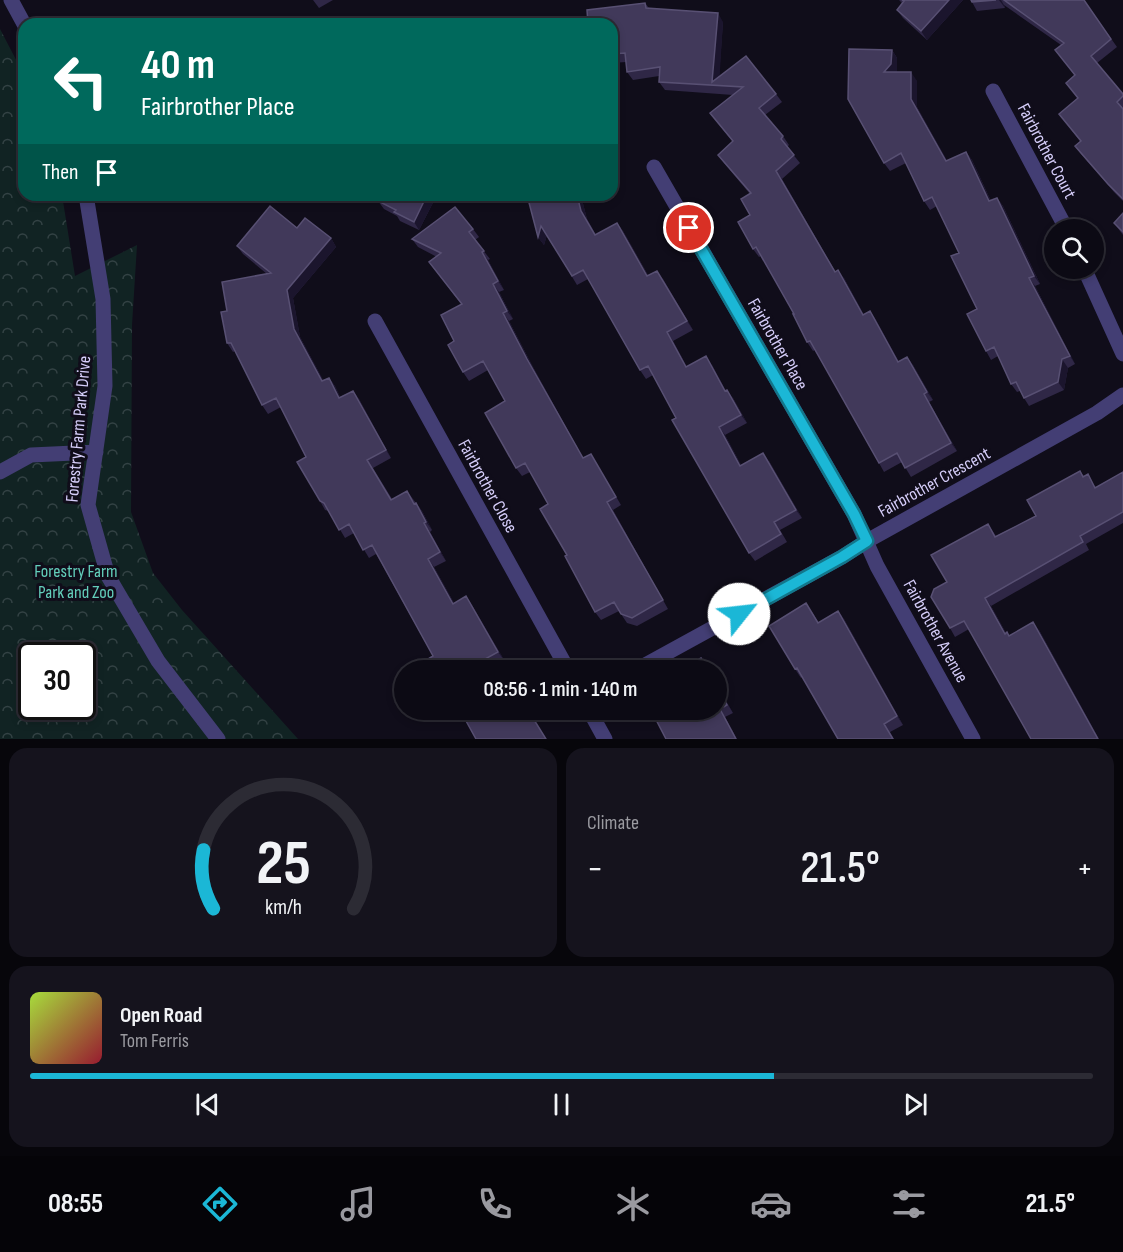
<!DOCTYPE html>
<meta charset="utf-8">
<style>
:root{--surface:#0c0a14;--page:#15131d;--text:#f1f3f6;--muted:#9a9aa0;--line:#2c2b34;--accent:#1bb7d6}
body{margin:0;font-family:"Sofia Sans Condensed",sans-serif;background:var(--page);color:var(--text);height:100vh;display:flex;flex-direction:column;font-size:22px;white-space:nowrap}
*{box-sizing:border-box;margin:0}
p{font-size:20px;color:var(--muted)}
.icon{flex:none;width:33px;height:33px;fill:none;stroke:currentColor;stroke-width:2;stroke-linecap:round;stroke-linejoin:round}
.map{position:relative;height:739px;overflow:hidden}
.drawer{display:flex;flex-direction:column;gap:9px;padding:9px;background:#07060b;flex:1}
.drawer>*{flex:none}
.top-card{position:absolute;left:18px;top:18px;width:600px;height:183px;border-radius:18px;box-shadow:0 3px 9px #0003,0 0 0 2px var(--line);background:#00695c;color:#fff;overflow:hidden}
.tools{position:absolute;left:1044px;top:219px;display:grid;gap:12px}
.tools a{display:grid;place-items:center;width:60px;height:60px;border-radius:50%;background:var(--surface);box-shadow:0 3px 9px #0003,0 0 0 2px var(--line);font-size:30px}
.speed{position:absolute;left:18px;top:642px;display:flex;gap:12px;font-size:30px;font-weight:700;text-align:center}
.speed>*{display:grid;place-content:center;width:78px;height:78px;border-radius:50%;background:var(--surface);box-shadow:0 3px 9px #0003,0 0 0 2px var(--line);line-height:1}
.speed .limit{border:3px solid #111;border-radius:9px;background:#fff;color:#111}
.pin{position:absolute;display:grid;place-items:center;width:51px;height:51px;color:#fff;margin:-26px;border:3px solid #fff;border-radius:50%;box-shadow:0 2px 6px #0007}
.me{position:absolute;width:66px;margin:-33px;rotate:61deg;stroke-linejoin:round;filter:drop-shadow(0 0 4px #0008)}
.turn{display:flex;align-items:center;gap:21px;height:126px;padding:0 24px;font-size:27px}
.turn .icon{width:78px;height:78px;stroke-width:2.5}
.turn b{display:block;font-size:42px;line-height:51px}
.then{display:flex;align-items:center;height:57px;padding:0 24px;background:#0003;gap:12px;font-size:22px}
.big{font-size:45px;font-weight:600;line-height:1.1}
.drawer .card{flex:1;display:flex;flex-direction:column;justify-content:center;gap:9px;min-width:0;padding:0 21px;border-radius:18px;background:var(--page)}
.drawer .dial{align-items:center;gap:0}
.dial svg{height:156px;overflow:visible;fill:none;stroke:var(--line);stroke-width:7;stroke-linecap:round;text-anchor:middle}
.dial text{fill:var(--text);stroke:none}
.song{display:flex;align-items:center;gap:18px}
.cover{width:72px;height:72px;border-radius:9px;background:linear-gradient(135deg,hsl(80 70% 55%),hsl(350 70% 35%))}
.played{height:6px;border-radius:3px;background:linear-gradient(90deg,var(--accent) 70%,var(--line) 70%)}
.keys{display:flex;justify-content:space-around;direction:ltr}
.heat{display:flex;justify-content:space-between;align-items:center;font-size:33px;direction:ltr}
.drawer .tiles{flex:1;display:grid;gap:9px;grid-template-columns:1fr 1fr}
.card:last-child{grid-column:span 2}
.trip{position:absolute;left:394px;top:660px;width:333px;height:60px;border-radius:30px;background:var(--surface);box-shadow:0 3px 9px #0003,0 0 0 2px var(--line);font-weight:600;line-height:60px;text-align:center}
.menu{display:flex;height:96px;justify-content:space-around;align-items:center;background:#050408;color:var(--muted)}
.menu .icon{width:42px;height:42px}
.menu .selected{color:var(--accent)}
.menu b{font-size:27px;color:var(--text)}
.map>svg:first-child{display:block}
</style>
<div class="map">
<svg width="1123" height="739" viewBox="0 0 1123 739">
<defs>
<pattern id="forest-crowns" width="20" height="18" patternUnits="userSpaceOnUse" patternTransform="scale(1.5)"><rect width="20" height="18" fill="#112323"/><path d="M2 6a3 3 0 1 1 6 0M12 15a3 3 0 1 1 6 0" fill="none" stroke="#334244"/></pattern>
</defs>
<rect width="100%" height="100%" fill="#100d1a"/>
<path fill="url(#forest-crowns)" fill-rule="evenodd" d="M 0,29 L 24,75 L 24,195 L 62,195 L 75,276 L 137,245 L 132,325 L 131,512 L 153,573 L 182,610 L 298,739 L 0,739 ZM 32,656 L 82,656 L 82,706 L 32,706 Z"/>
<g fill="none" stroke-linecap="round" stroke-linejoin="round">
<path stroke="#433e74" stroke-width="15" d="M 11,0 L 24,24
M 993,91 L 1067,230
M 654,167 L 854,514 L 877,566 L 973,739
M 86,195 L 103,299 L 105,386 L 88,505 L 108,576 L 158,661 L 218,739
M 1084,268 L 1123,354
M 375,321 L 568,670
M 0,472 L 31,455 L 96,452
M 636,670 L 842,557 L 867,541 L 1097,413 L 1123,395
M 589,710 L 605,739"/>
</g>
<path fill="#2f2746" d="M 313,0 L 333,0 L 319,8 Z
M 899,0 L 963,0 L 927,40 L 903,18 L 897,10 L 902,3 Z
M 971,0 L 1084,0 L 1117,47 L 1097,63 L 1123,94 L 1123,201 L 1114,192 L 1081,154 L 1075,146 L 1080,141 L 1059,114 L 1078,98 L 1066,83 L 1075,75 L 1055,50 L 1061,45 L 1004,5 L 1005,8 L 977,11 L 972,2 Z
M 645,3 L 649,8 L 723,22 L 719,77 L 776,94 L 782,102 L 765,115 L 783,136 L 789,145 L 787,147 L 800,163 L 782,179 L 835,271 L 844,278 L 864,315 L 870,311 L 876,320 L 899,362 L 907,357 L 913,365 L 933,400 L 929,402 L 957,451 L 911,477 L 902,462 L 884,472 L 879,463 L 815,350 L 813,351 L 807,342 L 794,314 L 761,256 L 759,257 L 753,249 L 750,215 L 750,194 L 724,163 L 718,155 L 733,142 L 710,113 L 733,95 L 665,90 L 659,82 L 659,76 L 633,80 L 627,72 L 626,62 L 612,63 L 612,24 Z
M 892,50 L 897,58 L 897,72 L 917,81 L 917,107 L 947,161 L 966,152 L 972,160 L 991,201 L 997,198 L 1003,206 L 1040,284 L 1035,286 L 1075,364 L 1068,368 L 1064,390 L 1029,406 L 1024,398 L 1020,391 L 1017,392 L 1011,384 L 998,356 L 991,360 L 986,351 L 977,309 L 959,253 L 937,206 L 930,210 L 924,201 L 906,163 L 890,171 L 884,163 Z
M 381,195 L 437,195 L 419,230 L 400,221 L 397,216 L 384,209 L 378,201 Z
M 581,196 L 587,219 L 596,235 L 617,223 L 623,231 L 648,275 L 663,279 L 693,330 L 673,341 L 687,367 L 712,365 L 726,391 L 733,398 L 747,423 L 725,435 L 741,465 L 769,461 L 802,518 L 780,530 L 787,542 L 755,561 L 749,553 L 653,375 L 646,379 L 640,370 L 588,279 L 577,285 L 547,235 L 544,245 L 538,237 Z
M 1123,213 L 1123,235 L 1114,223 Z
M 297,228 L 331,238 L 336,247 L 293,298 L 300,337 L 323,380 L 329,378 L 335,386 L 340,397 L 353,391 L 359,399 L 391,458 L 373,468 L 392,499 L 407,491 L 422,511 L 432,530 L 430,532 L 446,561 L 434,567 L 454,603 L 466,596 L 472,605 L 504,660 L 491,668 L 493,670 L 435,670 L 433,656 L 376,554 L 369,558 L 354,533 L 345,538 L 329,511 L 325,510 L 320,501 L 306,457 L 281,407 L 268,414 L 262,405 L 235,351 L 233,352 L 227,343 L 227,311 L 267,274 L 243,254 L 237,246 Z
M 473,229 L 479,237 L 475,240 L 490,259 L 488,260 L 504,290 L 499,292 L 513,319 L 509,321 L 533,367 L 583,458 L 591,454 L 621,505 L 613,510 L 668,609 L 637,626 L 627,623 L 619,611 L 601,620 L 595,612 L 567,555 L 548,504 L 530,472 L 522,476 L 516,468 L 505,401 L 488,370 L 469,381 L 463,372 L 454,341 L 461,304 L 429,262 L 437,257 L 418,247 L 412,239 Z
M 1080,471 L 1084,476 L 1096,487 L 1123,472 L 1123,523 L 1086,544 L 1089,550 L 991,606 L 1006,633 L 1009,635 L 1039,630 L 1099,739 L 969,629 L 955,637 L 950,628 L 947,582 L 988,524 L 996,536 L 1036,516 Z
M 838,611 L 844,619 L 903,725 L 890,732 L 894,739 L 838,739 L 802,677 L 801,678 L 795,669 L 812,612 L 819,623 Z
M 717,685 L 733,713 L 725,717 L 737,739 L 666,739 L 717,710 Z"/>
<path fill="#1b152d" d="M 949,0 L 963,0 L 927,40 L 921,31 Z
M 999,0 L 1001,0 L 1004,5 L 1005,8 Z
M 718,13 L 723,22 L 719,86 L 712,82 Z
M 892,50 L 897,58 L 897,73 L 884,72 Z
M 911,72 L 917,81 L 917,107 L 952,169 L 946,161 L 911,99 Z
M 966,152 L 972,160 L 995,210 L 989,201 Z
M 776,171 L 782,179 L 840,280 L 835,272 Z
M 427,195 L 437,195 L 419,230 L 414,222 Z
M 577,195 L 580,195 L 581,196 L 587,219 L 601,244 L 581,211 Z
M 997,198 L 1003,206 L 1040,284 L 1034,276 Z
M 617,223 L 623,231 L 653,284 L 647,276 Z
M 541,226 L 547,235 L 544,245 L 538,237 Z
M 331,238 L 336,247 L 293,298 L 300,337 L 328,389 L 322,381 L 294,329 L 287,290 Z
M 482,252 L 488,260 L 504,290 L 498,281 Z
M 838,270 L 844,278 L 869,324 L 863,315 Z
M 657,271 L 663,279 L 693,330 L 687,321 Z
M 1029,278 L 1035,286 L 1075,364 L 1070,356 Z
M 493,284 L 499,292 L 513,319 L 507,311 Z
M 870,311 L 876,320 L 904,371 L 898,362 Z
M 503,313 L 509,321 L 533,367 L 588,467 L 583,458 L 527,359 Z
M 667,332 L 673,341 L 692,376 L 686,367 Z
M 706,356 L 712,365 L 731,400 L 725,391 Z
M 907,357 L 913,365 L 933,400 L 927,392 Z
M 1062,359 L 1068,368 L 1064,390 L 1058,382 Z
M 329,378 L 335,386 L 345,406 L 339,398 Z
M 727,390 L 733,398 L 747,423 L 741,415 Z
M 353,391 L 359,399 L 391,458 L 386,450 Z
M 924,394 L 929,402 L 957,451 L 951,443 Z
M 719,427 L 725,435 L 746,474 L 740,466 Z
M 763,453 L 769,461 L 802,518 L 796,510 Z
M 607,502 L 613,510 L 668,609 L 663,600 Z
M 416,503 L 422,511 L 432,530 L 426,522 Z
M 424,523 L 430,532 L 446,561 L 440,552 Z
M 428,559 L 434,567 L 459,612 L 453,604 Z
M 466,596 L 472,605 L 504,660 L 498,652 Z
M 985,598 L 991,606 L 1011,642 L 1005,634 Z
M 838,611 L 844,619 L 903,725 L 897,716 Z
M 1033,622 L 1039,630 L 1099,739 L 1098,739 Z
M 717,685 L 733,713 L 717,687 Z
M 720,709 L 725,717 L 737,739 L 736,739 Z"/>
<path fill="#41395a" stroke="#585073" stroke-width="1.5" d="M 902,0 L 949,0 L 921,31 L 897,10 L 904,1 Z
M 971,0 L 996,0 L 972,2 Z
M 1004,0 L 1084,0 L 1111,39 L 1091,56 L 1123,94 L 1123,96 L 1117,102 L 1123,109 L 1123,199 L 1108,184 L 1075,146 L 1081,141 L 1059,114 L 1078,98 L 1066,83 L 1075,75 L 1055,50 L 1064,43 Z
M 645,3 L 646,8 L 718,13 L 712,82 L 746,56 L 776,94 L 759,108 L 783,136 L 781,139 L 794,155 L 776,171 L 835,272 L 838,270 L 863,315 L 870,311 L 898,362 L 907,357 L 927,392 L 924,394 L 951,443 L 905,468 L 897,453 L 879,463 L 810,341 L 807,342 L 793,314 L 794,314 L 756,247 L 753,249 L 738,222 L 750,215 L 741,199 L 751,193 L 718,155 L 733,141 L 710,113 L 743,87 L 659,82 L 660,67 L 627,72 L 625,53 L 612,54 L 612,24 L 588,24 L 587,10 Z
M 849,49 L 892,50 L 891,64 L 884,72 L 911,72 L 911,99 L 946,161 L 966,152 L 989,201 L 997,198 L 1034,276 L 1029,278 L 1070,356 L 1062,359 L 1058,382 L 1024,398 L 1016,382 L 1011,384 L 994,347 L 986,351 L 967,314 L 977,309 L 951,256 L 959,253 L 932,197 L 924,201 L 901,153 L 884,163 L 848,99 Z
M 381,195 L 427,195 L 414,222 L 394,212 L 396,210 L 378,201 Z
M 527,195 L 577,195 L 581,211 L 595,235 L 617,223 L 647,276 L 657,271 L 687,321 L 667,332 L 686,367 L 706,356 L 725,391 L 727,390 L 741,415 L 719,427 L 740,466 L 763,453 L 796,510 L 774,522 L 781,534 L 749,553 L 672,420 L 676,418 L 648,366 L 640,370 L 583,270 L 572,276 L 541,226 L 538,237 Z
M 270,206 L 297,228 L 305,218 L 331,238 L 287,290 L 294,329 L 322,381 L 329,378 L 339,398 L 353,391 L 386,450 L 367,460 L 391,500 L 407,491 L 414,504 L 416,503 L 426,522 L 424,523 L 440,552 L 428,559 L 453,604 L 466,596 L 498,652 L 485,659 L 491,670 L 435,670 L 428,659 L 433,656 L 372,545 L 363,550 L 349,524 L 339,530 L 324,503 L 320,501 L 297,462 L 306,457 L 276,398 L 262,405 L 231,343 L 227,343 L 221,312 L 227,311 L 222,282 L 271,273 L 237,246 Z
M 455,207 L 473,229 L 469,232 L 484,251 L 482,252 L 498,281 L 493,284 L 507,311 L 503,313 L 527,359 L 583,458 L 591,454 L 616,497 L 607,502 L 663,600 L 632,618 L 621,614 L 614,602 L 595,612 L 565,556 L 567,555 L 540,509 L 548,504 L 525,463 L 516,468 L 485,413 L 505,401 L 483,361 L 463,372 L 448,345 L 454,341 L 441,315 L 462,304 L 429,262 L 441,253 L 412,239 Z
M 1123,213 L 1123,232 L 1114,223 Z
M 1080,471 L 1083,477 L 1088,474 L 1095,488 L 1123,472 L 1123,512 L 1080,536 L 1083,542 L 985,598 L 1005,634 L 1007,632 L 1009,636 L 1033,622 L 1098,739 L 1031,739 L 964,621 L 950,628 L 931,597 L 934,589 L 947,582 L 931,555 L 988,524 L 995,537 L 1036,516 L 1027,500 Z
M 806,603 L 818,623 L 838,611 L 897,716 L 884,724 L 893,739 L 838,739 L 797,668 L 795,669 L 769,626 Z
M 701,658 L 708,670 L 679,670 Z
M 717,687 L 727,705 L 720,709 L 736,739 L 666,739 L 651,710 L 717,710 Z
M 460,710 L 528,710 L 546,739 L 476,739 Z"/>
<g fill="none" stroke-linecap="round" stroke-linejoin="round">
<g stroke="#12778b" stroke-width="15">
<path id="route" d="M 689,228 L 854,514 L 867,541 L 842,557 L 739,614"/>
</g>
<use href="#route" stroke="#1bb7d6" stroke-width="10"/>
</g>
<g text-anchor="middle" stroke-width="6" stroke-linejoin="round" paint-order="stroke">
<g font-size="18" fill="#d5cdf9" stroke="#100d1a">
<text transform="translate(1047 151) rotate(62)" y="6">Fairbrother Court</text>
<text transform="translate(778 344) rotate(60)" y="6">Fairbrother Place</text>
<text transform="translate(78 429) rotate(-85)" y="6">Forestry Farm Park Drive</text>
<text transform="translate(934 482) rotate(-29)" y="6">Fairbrother Crescent</text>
<text transform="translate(488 486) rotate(61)" y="6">Fairbrother Close</text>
<text transform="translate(936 631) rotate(61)" y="6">Fairbrother Avenue</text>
</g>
<g font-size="18" fill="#63cebb" stroke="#100d1a">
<text x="76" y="577">Forestry Farm<tspan x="76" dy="21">Park and Zoo</tspan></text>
</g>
</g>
</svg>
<div class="tools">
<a><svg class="icon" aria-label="search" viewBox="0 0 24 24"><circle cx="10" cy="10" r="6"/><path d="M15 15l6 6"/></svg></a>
</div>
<div class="speed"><div class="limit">30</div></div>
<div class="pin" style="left:689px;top:228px;background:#d93025"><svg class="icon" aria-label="arrive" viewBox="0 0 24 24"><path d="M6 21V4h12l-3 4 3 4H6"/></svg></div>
<svg class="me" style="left:739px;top:614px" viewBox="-20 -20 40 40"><circle r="19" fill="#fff"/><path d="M0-13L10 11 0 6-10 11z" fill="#1bb7d6"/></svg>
<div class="trip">08:56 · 1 min · 140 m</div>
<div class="top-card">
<div class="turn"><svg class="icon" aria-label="left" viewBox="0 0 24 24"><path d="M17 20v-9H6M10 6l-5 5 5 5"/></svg><div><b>40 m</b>Fairbrother Place</div></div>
<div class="then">Then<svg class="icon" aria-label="arrive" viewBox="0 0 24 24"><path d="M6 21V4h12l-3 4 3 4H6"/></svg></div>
</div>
</div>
<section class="drawer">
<div class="tiles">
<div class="card dial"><svg viewBox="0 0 100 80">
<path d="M14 69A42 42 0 1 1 86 69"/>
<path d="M14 69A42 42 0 0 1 9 39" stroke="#1bb7d6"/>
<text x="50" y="56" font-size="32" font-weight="700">25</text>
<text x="50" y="72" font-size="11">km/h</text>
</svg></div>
<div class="card"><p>Climate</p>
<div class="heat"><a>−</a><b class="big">21.5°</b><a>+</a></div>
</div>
<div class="card">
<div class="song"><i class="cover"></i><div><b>Open Road</b><p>Tom Ferris</p></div></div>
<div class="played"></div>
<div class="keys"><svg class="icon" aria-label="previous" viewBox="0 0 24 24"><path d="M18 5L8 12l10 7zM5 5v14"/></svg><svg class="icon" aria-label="pause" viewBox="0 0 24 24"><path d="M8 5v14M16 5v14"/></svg><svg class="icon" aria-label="next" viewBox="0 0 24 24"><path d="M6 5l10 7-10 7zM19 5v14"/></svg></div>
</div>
</div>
</section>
<nav class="menu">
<b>08:55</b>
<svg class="icon selected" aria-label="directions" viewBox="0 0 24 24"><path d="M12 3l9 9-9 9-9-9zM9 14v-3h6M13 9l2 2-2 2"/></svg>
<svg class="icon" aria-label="music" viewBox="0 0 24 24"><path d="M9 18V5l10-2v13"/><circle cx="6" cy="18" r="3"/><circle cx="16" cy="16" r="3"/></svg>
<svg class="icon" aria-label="phone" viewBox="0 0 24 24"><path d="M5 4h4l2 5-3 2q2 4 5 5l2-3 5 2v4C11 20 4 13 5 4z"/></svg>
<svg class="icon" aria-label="climate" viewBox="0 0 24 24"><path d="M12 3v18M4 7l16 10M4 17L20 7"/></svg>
<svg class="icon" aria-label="car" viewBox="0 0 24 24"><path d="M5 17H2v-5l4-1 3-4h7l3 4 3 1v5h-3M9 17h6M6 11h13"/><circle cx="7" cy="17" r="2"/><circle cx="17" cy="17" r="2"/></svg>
<svg class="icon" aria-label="filters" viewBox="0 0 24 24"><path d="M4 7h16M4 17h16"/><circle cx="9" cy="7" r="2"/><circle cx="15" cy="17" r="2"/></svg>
<b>21.5°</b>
</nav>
